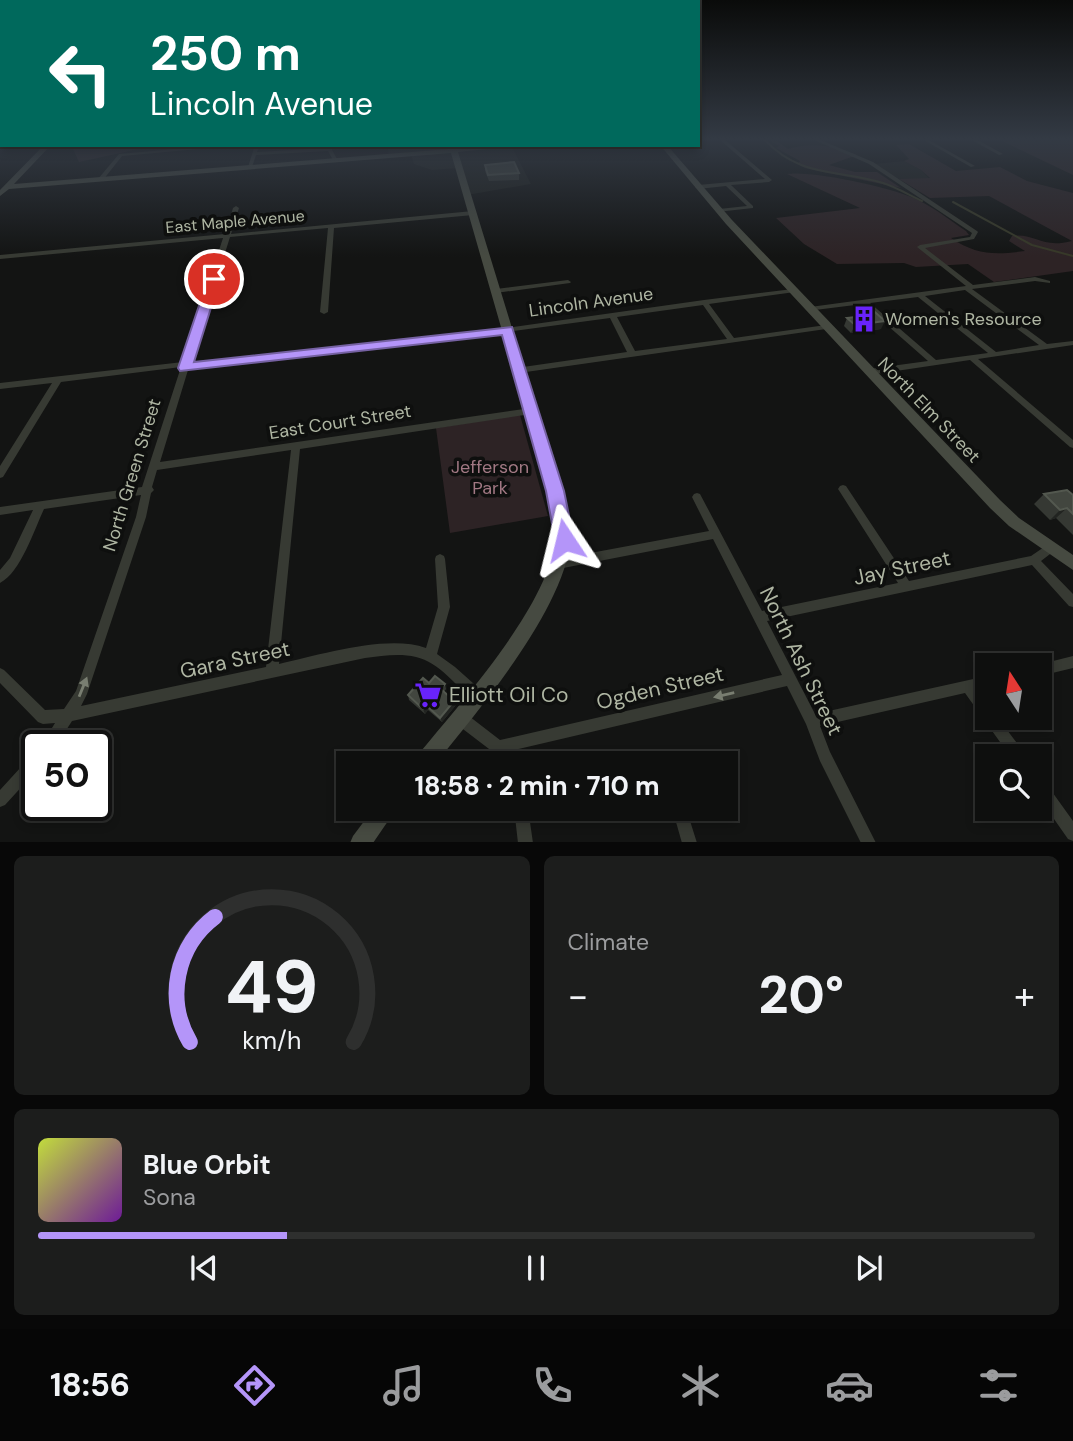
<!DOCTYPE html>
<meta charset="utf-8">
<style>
:root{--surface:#0e0f0e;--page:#1c1d1c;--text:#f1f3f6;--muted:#9b9c9e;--line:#2e2f2e;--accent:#b495f9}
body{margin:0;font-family:"DM Sans",sans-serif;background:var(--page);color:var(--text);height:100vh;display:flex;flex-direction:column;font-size:26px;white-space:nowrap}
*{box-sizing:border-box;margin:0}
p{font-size:23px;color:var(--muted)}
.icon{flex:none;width:38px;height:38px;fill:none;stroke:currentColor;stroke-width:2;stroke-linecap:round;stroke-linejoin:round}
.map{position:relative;height:842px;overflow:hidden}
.drawer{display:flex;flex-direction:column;gap:14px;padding:14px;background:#080808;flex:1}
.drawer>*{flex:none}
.hud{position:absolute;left:0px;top:0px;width:700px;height:147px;box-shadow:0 4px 10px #0003,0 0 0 2px var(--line);background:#00695c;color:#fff;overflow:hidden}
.needle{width:46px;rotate:348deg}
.buttons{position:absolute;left:975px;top:653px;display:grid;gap:14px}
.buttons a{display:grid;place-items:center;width:77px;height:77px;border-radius:0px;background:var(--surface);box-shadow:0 4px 10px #0003,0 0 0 2px var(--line);font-size:35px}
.speed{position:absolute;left:21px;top:730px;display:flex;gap:14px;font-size:35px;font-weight:700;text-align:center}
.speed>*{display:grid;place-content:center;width:91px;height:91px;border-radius:50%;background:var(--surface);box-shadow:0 4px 10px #0003,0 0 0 2px var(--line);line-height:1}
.speed .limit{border:4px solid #111;border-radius:10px;background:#fff;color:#111}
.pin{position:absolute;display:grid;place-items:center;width:60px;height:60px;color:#fff;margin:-30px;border:4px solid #fff;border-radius:50%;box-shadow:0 2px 7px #0007}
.me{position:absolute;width:77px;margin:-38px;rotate:350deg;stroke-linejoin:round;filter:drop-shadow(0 0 5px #0008)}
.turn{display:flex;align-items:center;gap:24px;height:147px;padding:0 35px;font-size:32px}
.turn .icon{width:91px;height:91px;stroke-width:2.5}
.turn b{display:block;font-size:49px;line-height:60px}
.big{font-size:52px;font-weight:800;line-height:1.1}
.drawer .card{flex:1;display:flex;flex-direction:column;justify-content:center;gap:10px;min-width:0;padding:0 24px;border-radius:10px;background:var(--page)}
.drawer .dial{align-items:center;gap:0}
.dial svg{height:182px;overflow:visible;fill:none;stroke:var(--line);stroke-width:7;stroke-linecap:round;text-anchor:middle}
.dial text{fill:var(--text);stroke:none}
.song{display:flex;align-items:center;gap:21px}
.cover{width:84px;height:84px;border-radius:10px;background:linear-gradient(135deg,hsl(70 70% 55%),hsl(280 70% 35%))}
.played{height:7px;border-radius:4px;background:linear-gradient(90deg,var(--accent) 25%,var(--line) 25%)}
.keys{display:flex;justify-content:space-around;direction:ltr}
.heat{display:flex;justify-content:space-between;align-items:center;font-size:38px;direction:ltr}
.drawer .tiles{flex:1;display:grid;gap:14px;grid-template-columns:1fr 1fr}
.card:last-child{grid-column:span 2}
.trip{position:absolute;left:336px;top:751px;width:402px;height:70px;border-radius:0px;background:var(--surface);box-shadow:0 4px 10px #0003,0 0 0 2px var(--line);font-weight:800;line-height:70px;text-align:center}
.dock{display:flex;height:112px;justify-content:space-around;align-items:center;background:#060606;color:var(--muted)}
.dock .icon{width:49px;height:49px}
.dock .current{color:var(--accent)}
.dock b{font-size:32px;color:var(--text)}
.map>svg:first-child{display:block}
</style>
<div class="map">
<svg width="1073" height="843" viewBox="0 0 1073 843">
<rect width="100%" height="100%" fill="#131413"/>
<path fill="#1d1f1c" d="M 387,145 L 525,145 L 512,147 L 531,184 L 467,195 L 459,168 L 432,170 L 414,164 L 411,154 L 389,156 Z
M 904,161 L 921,170 L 930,179 L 899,179 L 873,164 Z"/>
<path fill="#2d2325" d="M 767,139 L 774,139 L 788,149 C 811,142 835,145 857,155 L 829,165 L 855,172 L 877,172 L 901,188 L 805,168 L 798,164 L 800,161 L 776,148 L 779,146 Z
M 998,139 L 1073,139 L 1073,175 Z
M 909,144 L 956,171 L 1000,167 L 1027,181 L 1073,193 L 1073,271 L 994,282 L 968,264 L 916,267 L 904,263 L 837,264 L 804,244 L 776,218 L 860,208 L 787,174 C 812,170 897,188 920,201 C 936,209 951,221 966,231 L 969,235 L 951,238 C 976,255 995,255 1025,251 L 1009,241 L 1012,236 C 1036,233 1041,249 1072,241 L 989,196 L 930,198 L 899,179 L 930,178 L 921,170 L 904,161 L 909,159 L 896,145 Z
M 79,145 L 157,145 L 79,162 L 73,149 Z
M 520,415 L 548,516 L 450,533 L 436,428 Z"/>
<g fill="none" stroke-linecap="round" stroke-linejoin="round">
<path stroke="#373928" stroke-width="2" d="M 764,139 C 800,178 836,169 883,183 C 896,187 909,195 922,201
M 953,202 L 1032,245 L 1073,256"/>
<path fill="#373a33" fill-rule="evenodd" d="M 0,139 L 2,139 L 2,141 L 0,141 Z
M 719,139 L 724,139 L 772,180 L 769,182 L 731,185 L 753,206 L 753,208 L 717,212 L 717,210 L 719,209 L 747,206 L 726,186 L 698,189 L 695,187 L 698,185 L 765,179 Z
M 812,139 L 818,139 L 873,162 L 977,231 L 978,232 L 974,239 L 925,248 L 973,285 L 1035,277 L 1050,281 L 1050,283 L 1035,281 L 972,289 L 1047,344 L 1073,341 L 1073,345 L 978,359 L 1073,440 L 1073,448 L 1070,447 L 970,360 L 869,375 L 866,374 L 865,372 L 866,370 L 869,369 L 928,361 L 863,304 L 807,311 L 807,307 L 810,307 L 966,286 L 917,247 L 920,245 L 970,237 L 972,233 L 869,164 ZM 965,290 L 1039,345 L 996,352 L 925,296 ZM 918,297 L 988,353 L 936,360 L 870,303 Z
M 922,139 L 927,139 L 975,166 L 971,167 Z
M 970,139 L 976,139 L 1003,154 L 999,155 Z
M 220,145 L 242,145 L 122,156 L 103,180 L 98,179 L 119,154 Z
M 255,145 L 259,145 L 257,152 L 329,148 L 331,148 L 338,161 L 334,162 L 328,151 L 256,155 L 252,167 L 250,168 L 248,167 Z
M 236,206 L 239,208 L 231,234 L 473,211 L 476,213 L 473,215 L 334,228 L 328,312 L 324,314 L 320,312 L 328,228 L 230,237 L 190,365 L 499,329 L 704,300 L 793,289 L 795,290 L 795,292 L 709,304 L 734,338 L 826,325 L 830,327 L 826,329 L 519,373 L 516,372 L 515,370 L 516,368 L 627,352 L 610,318 L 499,333 L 188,370 L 160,462 L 531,408 L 534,409 L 535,411 L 534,413 L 531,414 L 300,449 L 279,664 C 320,655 387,634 426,648 L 438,607 L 435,559 L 436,556 L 440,554 L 444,556 L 445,559 L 450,607 L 437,654 L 455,667 L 483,692 L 484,697 L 483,702 L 478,703 L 473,702 C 457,686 439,662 416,657 C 399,653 382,656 365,658 L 72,721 L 56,746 L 41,746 L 55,723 L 43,724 L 38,722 L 0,683 L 0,668 L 4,670 L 45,710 L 64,709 L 76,691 L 136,517 L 141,495 L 44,509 C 34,530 21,572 0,583 L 0,570 L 10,558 L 33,510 L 0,515 L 0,507 L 142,487 L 181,367 L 61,382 L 3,477 L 0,478 L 0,466 L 52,383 L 0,389 L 0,383 L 183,362 L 223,238 L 0,259 L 0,255 L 225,234 L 233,208 ZM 703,305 L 727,339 L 635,351 L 617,317 ZM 291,450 L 266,667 L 81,706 L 87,694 L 146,517 L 151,493 L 154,490 L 152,487 L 157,470 Z
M 568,280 L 571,282 L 570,283 L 496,293 L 493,291 L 496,289 Z
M 843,485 L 846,486 L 909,581 L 1031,556 L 1050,543 L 1054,545 L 1055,548 L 1054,551 L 1041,561 L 1073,594 L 1073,607 L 1069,606 L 1032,565 L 767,621 L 815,714 L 987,676 L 987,688 L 979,690 L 987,702 L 987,718 L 998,718 L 1023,751 L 1025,756 L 1010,756 L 965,693 L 820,726 L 830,752 L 876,843 L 861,843 L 820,761 L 806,724 L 787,686 L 510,751 L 517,763 L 502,763 L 493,752 L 455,723 L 453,718 L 455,713 L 460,711 L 465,713 L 500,740 L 782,675 L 713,539 L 558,569 L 554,567 L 553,564 L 554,561 L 558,559 L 709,531 L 692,497 L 694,494 L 697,493 L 700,494 L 762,611 L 898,583 L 840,492 L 838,489 L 840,486 Z
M 1073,656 L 1073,668 L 1040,676 L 1040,665 L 1037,665 Z
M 37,753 L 37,770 L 5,805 L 0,807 L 0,790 L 32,755 Z
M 1040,780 L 1045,782 L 1073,821 L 1073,841 L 1068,839 L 1040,799 Z
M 514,808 L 528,808 L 533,843 L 518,843 Z
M 672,808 L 686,808 L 697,843 L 682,843 Z"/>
<path fill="#464a41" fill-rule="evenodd" d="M 44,145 L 51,145 L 14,184 L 498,145 L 528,145 L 458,152 L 562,491 C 566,506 573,523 571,538 C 564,610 481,707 436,763 L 414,763 L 417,756 C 461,702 547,608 556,539 C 559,523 552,506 548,491 L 451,153 L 9,189 L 0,196 L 0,190 Z
M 660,145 L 667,145 L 732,220 L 1000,500 L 1019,518 L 1073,555 L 1073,570 L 1009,526 L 990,508 L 726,224 Z
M 374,808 L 397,808 L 373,843 L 350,843 L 353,836 Z"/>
</g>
<path fill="#353833" d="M 485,165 L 519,173 L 519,180 L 489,181 L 485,171 Z
M 856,307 L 881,329 L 851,333 L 844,326 L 847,318 L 855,317 L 853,315 Z
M 1044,494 L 1073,495 L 1073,535 L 1056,518 L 1050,520 L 1034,504 Z
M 429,683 L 445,684 L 446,689 L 444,692 L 456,705 L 442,722 L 428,710 L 425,714 L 409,700 L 408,695 Z"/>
<path fill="#222421" d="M 885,321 L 881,329 L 851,333 L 855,325 Z
M 1067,508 L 1056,518 L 1050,520 L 1060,510 Z
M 454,701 L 456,705 L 442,722 L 440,718 Z
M 427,706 L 428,710 L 425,714 L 423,709 Z"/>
<path fill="#42463f" stroke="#53584f" stroke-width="2" d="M 514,162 L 519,173 L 488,175 L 485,165 Z
M 868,306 L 885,321 L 855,325 L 847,318 L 865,316 L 856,307 Z
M 1067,490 L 1073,495 L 1073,514 L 1067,508 L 1060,510 L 1044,494 Z
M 435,676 L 445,684 L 441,689 L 454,701 L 440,718 L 427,706 L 423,709 L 408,695 L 423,678 L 429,683 Z"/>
<defs><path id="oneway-solid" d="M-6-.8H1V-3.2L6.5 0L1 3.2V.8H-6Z" transform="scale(1.75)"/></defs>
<g fill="#797e71">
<use href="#oneway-solid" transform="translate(83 687) rotate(-68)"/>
<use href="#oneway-solid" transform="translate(724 695) rotate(167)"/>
</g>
<linearGradient id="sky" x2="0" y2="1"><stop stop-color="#0a0b0a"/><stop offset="0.54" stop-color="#333a44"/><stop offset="1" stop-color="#333a44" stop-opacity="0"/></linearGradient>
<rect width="1073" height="257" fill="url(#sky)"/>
<path fill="#b495f9" stroke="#7561a2" stroke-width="2" d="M 214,275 L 220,279 L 194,362 L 512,327 L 564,491 L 574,540 L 571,545 L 558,545 L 555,540 L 546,491 L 502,335 L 180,371 L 178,368 L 208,279 Z"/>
<defs>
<g id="building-bare" transform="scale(2.1)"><path d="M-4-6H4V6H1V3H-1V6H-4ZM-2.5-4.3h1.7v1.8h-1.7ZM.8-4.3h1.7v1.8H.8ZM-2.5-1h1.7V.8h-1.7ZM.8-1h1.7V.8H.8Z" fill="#6923fc" stroke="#0e0f0e" stroke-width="2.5" paint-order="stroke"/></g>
<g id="supermarket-bare" transform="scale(2.1)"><path d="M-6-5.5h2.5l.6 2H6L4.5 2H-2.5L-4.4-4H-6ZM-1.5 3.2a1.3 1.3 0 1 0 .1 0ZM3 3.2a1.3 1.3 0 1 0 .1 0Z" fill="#6923fc" stroke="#0e0f0e" stroke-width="2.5" paint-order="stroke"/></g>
</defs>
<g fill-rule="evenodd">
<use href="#building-bare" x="864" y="319"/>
<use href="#supermarket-bare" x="428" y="695"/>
</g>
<g text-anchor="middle" stroke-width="7" stroke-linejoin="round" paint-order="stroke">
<g font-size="16" fill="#afb6a3" stroke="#0e0f0e">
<text transform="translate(235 221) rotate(-5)" y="6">East Maple Avenue</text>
</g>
<g font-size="18" fill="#afb6a3" stroke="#0e0f0e">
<text transform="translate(591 302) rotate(-8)" y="6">Lincoln Avenue</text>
<text transform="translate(929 410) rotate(46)" y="6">North Elm Street</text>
<text transform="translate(340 422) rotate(-9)" y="6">East Court Street</text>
<text transform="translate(132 475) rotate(-73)" y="6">North Green Street</text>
</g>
<g font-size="18" fill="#afb6a3" stroke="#0e0f0e" text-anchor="start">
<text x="885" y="325">Women's Resource</text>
</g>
<g font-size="18" fill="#a27984" stroke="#0e0f0e">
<text x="490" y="473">Jefferson<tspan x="490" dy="21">Park</tspan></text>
</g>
<g font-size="21" fill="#afb6a3" stroke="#0e0f0e">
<text transform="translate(902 568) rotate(-12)" y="7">Jay Street</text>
<text transform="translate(235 660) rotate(-12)" y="7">Gara Street</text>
<text transform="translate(801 661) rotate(64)" y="7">North Ash Street</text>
<text transform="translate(660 688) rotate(-13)" y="7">Ogden Street</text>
</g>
<g font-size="21" fill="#afb6a3" stroke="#0e0f0e" text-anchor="start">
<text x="449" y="702">Elliott Oil Co</text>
</g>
</g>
</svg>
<div class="buttons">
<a><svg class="needle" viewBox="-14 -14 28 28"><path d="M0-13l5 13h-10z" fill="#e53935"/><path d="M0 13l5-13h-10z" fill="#9b9c9e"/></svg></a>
<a><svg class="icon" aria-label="search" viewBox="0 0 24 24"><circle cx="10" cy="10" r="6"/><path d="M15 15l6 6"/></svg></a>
</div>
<div class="speed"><div class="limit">50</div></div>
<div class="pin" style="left:214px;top:279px;background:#d93025"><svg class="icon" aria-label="arrive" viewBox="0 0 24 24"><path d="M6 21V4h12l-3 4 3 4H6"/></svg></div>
<svg class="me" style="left:565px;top:540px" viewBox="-20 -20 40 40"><path d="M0-17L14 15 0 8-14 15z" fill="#b495f9" stroke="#fff" stroke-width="4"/></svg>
<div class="trip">18:58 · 2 min · 710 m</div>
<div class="hud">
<div class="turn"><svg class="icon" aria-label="left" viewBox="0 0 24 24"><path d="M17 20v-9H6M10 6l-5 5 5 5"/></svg><div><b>250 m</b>Lincoln Avenue</div></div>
</div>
</div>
<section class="drawer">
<div class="tiles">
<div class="card dial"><svg viewBox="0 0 100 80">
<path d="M14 69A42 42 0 1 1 86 69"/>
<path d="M14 69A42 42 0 0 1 25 14" stroke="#b495f9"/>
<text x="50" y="56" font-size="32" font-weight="700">49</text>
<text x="50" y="72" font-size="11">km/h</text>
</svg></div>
<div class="card"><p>Climate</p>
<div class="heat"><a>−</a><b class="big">20°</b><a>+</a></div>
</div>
<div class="card">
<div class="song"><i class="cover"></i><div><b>Blue Orbit</b><p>Sona</p></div></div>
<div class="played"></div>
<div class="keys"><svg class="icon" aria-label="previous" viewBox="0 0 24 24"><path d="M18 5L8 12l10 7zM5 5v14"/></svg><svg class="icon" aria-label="pause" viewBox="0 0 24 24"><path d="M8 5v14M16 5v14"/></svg><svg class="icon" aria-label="next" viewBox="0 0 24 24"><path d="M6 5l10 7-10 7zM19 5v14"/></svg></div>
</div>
</div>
</section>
<nav class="dock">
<b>18:56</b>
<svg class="icon current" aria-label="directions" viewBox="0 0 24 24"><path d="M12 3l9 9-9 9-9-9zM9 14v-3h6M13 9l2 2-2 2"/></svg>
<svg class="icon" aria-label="music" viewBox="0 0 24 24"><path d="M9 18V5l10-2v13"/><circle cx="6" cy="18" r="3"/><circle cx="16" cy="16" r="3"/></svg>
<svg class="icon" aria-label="phone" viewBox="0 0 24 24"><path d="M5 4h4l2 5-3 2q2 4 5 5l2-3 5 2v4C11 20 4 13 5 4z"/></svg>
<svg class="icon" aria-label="climate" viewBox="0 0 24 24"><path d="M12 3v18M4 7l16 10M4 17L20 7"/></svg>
<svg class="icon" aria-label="car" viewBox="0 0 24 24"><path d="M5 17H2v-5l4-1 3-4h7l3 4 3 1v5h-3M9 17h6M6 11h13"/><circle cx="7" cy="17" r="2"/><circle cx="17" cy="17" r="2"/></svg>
<svg class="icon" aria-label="filters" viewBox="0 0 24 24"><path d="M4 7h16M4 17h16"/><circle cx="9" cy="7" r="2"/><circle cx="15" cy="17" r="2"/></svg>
</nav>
